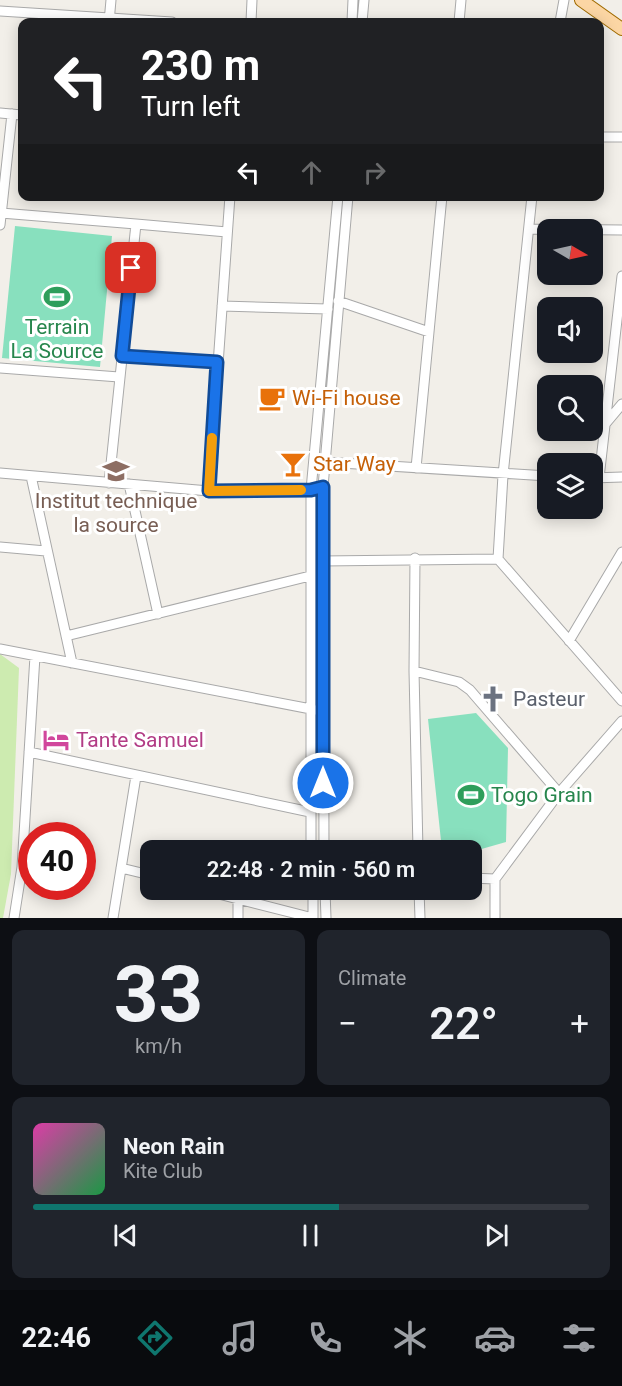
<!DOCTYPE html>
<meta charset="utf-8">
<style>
:root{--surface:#171b24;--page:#20242c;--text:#f1f3f6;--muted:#9ea1a6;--line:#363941;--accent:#0f766e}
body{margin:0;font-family:Roboto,sans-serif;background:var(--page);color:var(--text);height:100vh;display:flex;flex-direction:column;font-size:22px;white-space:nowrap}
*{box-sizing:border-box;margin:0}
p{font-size:20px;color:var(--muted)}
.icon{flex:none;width:33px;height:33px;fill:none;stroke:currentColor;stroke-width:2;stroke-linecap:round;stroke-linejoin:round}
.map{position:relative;height:918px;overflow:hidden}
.details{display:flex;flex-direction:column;gap:12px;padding:12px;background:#0d0f14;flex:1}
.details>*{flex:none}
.guide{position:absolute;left:18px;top:18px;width:586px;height:183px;border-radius:12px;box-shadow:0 3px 15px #0003;background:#202124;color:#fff;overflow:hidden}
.needle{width:39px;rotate:99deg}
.tools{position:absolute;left:537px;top:219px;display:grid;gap:12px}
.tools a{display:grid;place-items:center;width:66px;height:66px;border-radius:12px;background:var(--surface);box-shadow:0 3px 15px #0003;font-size:30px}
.speed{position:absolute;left:18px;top:822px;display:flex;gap:12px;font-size:30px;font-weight:700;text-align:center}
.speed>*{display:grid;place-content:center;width:78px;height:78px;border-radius:50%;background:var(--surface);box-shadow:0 3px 15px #0003;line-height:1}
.speed .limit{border:9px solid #d22;background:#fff;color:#111}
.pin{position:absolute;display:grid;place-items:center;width:51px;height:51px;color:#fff;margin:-26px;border-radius:12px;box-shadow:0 3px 9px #0006}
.me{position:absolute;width:66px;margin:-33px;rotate:0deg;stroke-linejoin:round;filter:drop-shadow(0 0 4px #0008)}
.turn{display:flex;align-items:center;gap:21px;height:126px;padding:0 24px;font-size:27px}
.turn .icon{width:78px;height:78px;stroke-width:2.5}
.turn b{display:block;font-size:42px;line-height:51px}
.lanes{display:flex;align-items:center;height:57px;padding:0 24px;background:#0003;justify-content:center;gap:30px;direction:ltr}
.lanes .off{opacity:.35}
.big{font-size:45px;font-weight:600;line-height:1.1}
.details .widget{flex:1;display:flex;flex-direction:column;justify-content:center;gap:9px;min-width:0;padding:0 21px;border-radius:12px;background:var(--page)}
.details .dial{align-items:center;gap:0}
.dial b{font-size:78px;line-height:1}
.song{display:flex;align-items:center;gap:18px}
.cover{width:72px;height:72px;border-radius:9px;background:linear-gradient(135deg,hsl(320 70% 55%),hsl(140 70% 35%))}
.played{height:6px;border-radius:3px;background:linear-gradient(90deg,var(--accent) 55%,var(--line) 55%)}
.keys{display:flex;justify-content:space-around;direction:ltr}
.heat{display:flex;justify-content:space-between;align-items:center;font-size:33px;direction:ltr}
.details .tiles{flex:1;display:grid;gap:12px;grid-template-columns:1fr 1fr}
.widget:last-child{grid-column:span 2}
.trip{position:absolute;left:140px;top:840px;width:342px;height:60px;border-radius:12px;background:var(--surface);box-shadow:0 3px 15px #0003;font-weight:600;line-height:60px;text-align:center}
.dock{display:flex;height:96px;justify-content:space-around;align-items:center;background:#090b0e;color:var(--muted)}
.dock .icon{width:42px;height:42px}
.dock .selected{color:var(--accent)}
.dock b{font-size:27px;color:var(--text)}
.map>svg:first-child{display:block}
</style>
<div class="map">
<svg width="622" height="918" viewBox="0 0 622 918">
<rect width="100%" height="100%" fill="#f2efe9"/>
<path fill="#cdebb0" d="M 0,654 L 19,668 L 11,874 L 3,918 L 0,918 Z"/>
<path fill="#88e0be" d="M 15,226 L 112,236 L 100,367 L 2,358 Z
M 476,713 L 508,748 L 506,842 L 471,852 L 442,850 L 428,719 Z"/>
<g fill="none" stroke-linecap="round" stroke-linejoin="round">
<g stroke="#a9a9a9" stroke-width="11">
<path id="minor" d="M 0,11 L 172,22
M 109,22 L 111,0
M 251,22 L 252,0
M 352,22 L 353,0
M 362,22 L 364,0
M 459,22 L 461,0
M 560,22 L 564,0
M 0,113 L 22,115
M 600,137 L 622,137
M 532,196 L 503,475 L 498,559 L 622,701
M 1,213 L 136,224
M 0,225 L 12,114
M 529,229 L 622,230
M 338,301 L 429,332
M 222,306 L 328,309
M 121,356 L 217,362
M 0,368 L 119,377
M 606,423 L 622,404
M 325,462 L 548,476
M 416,468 L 442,196
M 0,473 L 209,491 L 315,489
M 31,476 L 72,663
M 592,478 L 622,477
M 599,478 L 622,276
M 109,483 L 136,224 L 227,232
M 129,484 L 158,614
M 209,491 L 230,196
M 0,547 L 46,551
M 415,558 L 414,671 L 418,850
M 322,561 L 498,559
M 66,636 L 310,576
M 569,641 L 622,552
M 0,649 L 316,710
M 414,671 L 459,682 L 470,690 L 559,793
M 29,752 L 310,812
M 311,850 L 311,490 L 338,196
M 324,850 L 323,487 L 348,196
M 121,868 L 150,875
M 471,878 L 495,879
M 203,890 L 313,918 L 313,890
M 325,890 L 326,918
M 419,890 L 420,918
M 238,899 L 238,918
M 14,918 L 22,867 L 35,656
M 113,918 L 136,776
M 495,918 L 495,879 L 559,793 L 622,721"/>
</g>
<g stroke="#a06b00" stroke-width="14">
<path id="major" d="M 581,0 L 622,29"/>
</g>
<use href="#minor" stroke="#fff" stroke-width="9"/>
<use href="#major" stroke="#fcd6a4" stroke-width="12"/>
</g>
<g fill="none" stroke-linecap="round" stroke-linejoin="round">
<g stroke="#114b97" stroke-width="15">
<path id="route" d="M 131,268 L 122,356 L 217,362 L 209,491 L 311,490 L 323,487 L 323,783"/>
</g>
<use href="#route" stroke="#1a73e8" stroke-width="10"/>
<path stroke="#f59e0b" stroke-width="10" d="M 212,438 L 209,491 L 301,490"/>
</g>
<defs>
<g id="stadium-bare" transform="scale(2.07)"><path d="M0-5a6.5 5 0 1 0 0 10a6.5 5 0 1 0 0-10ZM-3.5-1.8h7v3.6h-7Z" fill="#2e9e5b" stroke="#fff" stroke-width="2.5" paint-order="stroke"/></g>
<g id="cafe-bare" transform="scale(2.07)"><path d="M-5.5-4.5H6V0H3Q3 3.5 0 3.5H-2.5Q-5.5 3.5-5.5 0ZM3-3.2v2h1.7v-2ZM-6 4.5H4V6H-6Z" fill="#e8710a" stroke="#fff" stroke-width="2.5" paint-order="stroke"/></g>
<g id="bar-bare" transform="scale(2.07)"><path d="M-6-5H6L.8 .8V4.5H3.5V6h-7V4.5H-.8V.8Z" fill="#e8710a" stroke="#fff" stroke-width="2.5" paint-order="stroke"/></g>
<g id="school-bare" transform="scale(2.07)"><path d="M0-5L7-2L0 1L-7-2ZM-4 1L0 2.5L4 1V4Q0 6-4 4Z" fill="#8d6e63" stroke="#fff" stroke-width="2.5" paint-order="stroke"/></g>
<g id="church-bare" transform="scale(2.07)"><path d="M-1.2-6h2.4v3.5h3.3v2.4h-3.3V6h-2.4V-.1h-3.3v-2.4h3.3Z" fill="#6b7280" stroke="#fff" stroke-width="2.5" paint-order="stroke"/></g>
<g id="hotel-bare" transform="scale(2.07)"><path d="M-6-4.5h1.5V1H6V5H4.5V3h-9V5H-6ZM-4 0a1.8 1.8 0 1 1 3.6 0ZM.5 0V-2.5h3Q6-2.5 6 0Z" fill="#d1479c" stroke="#fff" stroke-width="2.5" paint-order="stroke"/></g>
</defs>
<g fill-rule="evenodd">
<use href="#stadium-bare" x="57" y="297"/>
<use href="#cafe-bare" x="272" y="398"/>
<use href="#bar-bare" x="293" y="464"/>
<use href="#school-bare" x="116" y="471"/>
<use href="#church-bare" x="493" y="699"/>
<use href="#hotel-bare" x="56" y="740"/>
<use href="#stadium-bare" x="471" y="795"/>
</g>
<g text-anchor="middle" stroke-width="6" stroke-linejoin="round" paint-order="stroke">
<g font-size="21" fill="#27864d" stroke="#fff">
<text x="57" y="334">Terrain<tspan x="57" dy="24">La Source</tspan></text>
<text x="491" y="802" text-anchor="start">Togo Grain</text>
</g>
<g font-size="21" fill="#c56008" stroke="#fff" text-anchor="start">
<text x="292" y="405">Wi-Fi house</text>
<text x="313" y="471">Star Way</text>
</g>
<g font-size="21" fill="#785e54" stroke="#fff">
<text x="116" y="508">Institut technique<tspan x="116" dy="24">la source</tspan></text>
</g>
<g font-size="21" fill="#5b616d" stroke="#fff" text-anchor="start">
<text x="513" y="706">Pasteur</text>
</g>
<g font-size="21" fill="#b23c85" stroke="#fff" text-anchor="start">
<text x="76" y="747">Tante Samuel</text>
</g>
</g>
</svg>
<div class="tools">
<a><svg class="needle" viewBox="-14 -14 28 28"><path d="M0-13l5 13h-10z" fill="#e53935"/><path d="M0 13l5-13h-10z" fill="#9ea1a6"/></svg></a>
<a><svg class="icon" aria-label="sound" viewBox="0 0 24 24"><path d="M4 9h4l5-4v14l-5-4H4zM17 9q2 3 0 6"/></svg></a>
<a><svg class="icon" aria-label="search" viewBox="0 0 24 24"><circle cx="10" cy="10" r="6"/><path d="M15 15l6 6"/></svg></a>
<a><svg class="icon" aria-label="layers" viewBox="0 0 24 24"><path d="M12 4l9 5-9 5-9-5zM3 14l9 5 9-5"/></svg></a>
</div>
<div class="speed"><div class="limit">40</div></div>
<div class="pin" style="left:131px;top:268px;background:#d93025"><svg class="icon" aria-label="arrive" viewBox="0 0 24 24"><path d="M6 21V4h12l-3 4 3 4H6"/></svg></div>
<svg class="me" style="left:323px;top:783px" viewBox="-20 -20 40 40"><circle r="17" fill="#1a73e8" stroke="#fff" stroke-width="3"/><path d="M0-11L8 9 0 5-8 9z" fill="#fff"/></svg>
<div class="trip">22:48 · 2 min · 560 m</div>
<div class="guide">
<div class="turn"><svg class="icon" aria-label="left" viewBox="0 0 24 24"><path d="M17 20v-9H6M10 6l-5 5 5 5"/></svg><div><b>230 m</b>Turn left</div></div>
<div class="lanes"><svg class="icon" aria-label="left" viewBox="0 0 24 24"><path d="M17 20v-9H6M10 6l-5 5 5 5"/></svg><svg class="icon off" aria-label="ahead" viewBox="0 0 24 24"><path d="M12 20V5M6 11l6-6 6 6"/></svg><svg class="icon off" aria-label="right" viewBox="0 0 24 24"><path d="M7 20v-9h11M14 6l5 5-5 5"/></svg></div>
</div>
</div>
<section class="details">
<div class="tiles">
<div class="widget dial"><b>33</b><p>km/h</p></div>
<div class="widget"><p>Climate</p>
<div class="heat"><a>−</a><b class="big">22°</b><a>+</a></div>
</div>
<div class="widget">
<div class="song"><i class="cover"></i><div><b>Neon Rain</b><p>Kite Club</p></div></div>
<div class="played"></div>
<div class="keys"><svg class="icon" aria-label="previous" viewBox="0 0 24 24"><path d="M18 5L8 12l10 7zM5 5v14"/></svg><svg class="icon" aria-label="pause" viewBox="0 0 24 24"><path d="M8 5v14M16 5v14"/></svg><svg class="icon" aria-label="next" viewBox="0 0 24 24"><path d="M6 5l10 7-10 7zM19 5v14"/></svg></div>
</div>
</div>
</section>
<nav class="dock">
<b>22:46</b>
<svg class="icon selected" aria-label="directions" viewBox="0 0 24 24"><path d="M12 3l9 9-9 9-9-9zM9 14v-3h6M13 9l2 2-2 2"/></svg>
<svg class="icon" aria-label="music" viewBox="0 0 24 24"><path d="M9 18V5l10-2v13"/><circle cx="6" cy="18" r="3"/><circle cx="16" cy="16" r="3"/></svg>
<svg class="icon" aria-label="phone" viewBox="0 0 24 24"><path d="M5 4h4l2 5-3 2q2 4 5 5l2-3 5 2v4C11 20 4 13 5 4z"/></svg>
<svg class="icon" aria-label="climate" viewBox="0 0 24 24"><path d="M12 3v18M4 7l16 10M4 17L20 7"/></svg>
<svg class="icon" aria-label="car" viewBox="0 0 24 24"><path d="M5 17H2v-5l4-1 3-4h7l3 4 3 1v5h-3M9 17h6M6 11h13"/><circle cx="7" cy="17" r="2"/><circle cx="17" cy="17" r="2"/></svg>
<svg class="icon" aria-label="filters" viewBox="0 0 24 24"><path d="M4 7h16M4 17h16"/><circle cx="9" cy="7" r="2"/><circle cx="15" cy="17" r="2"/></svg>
</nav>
